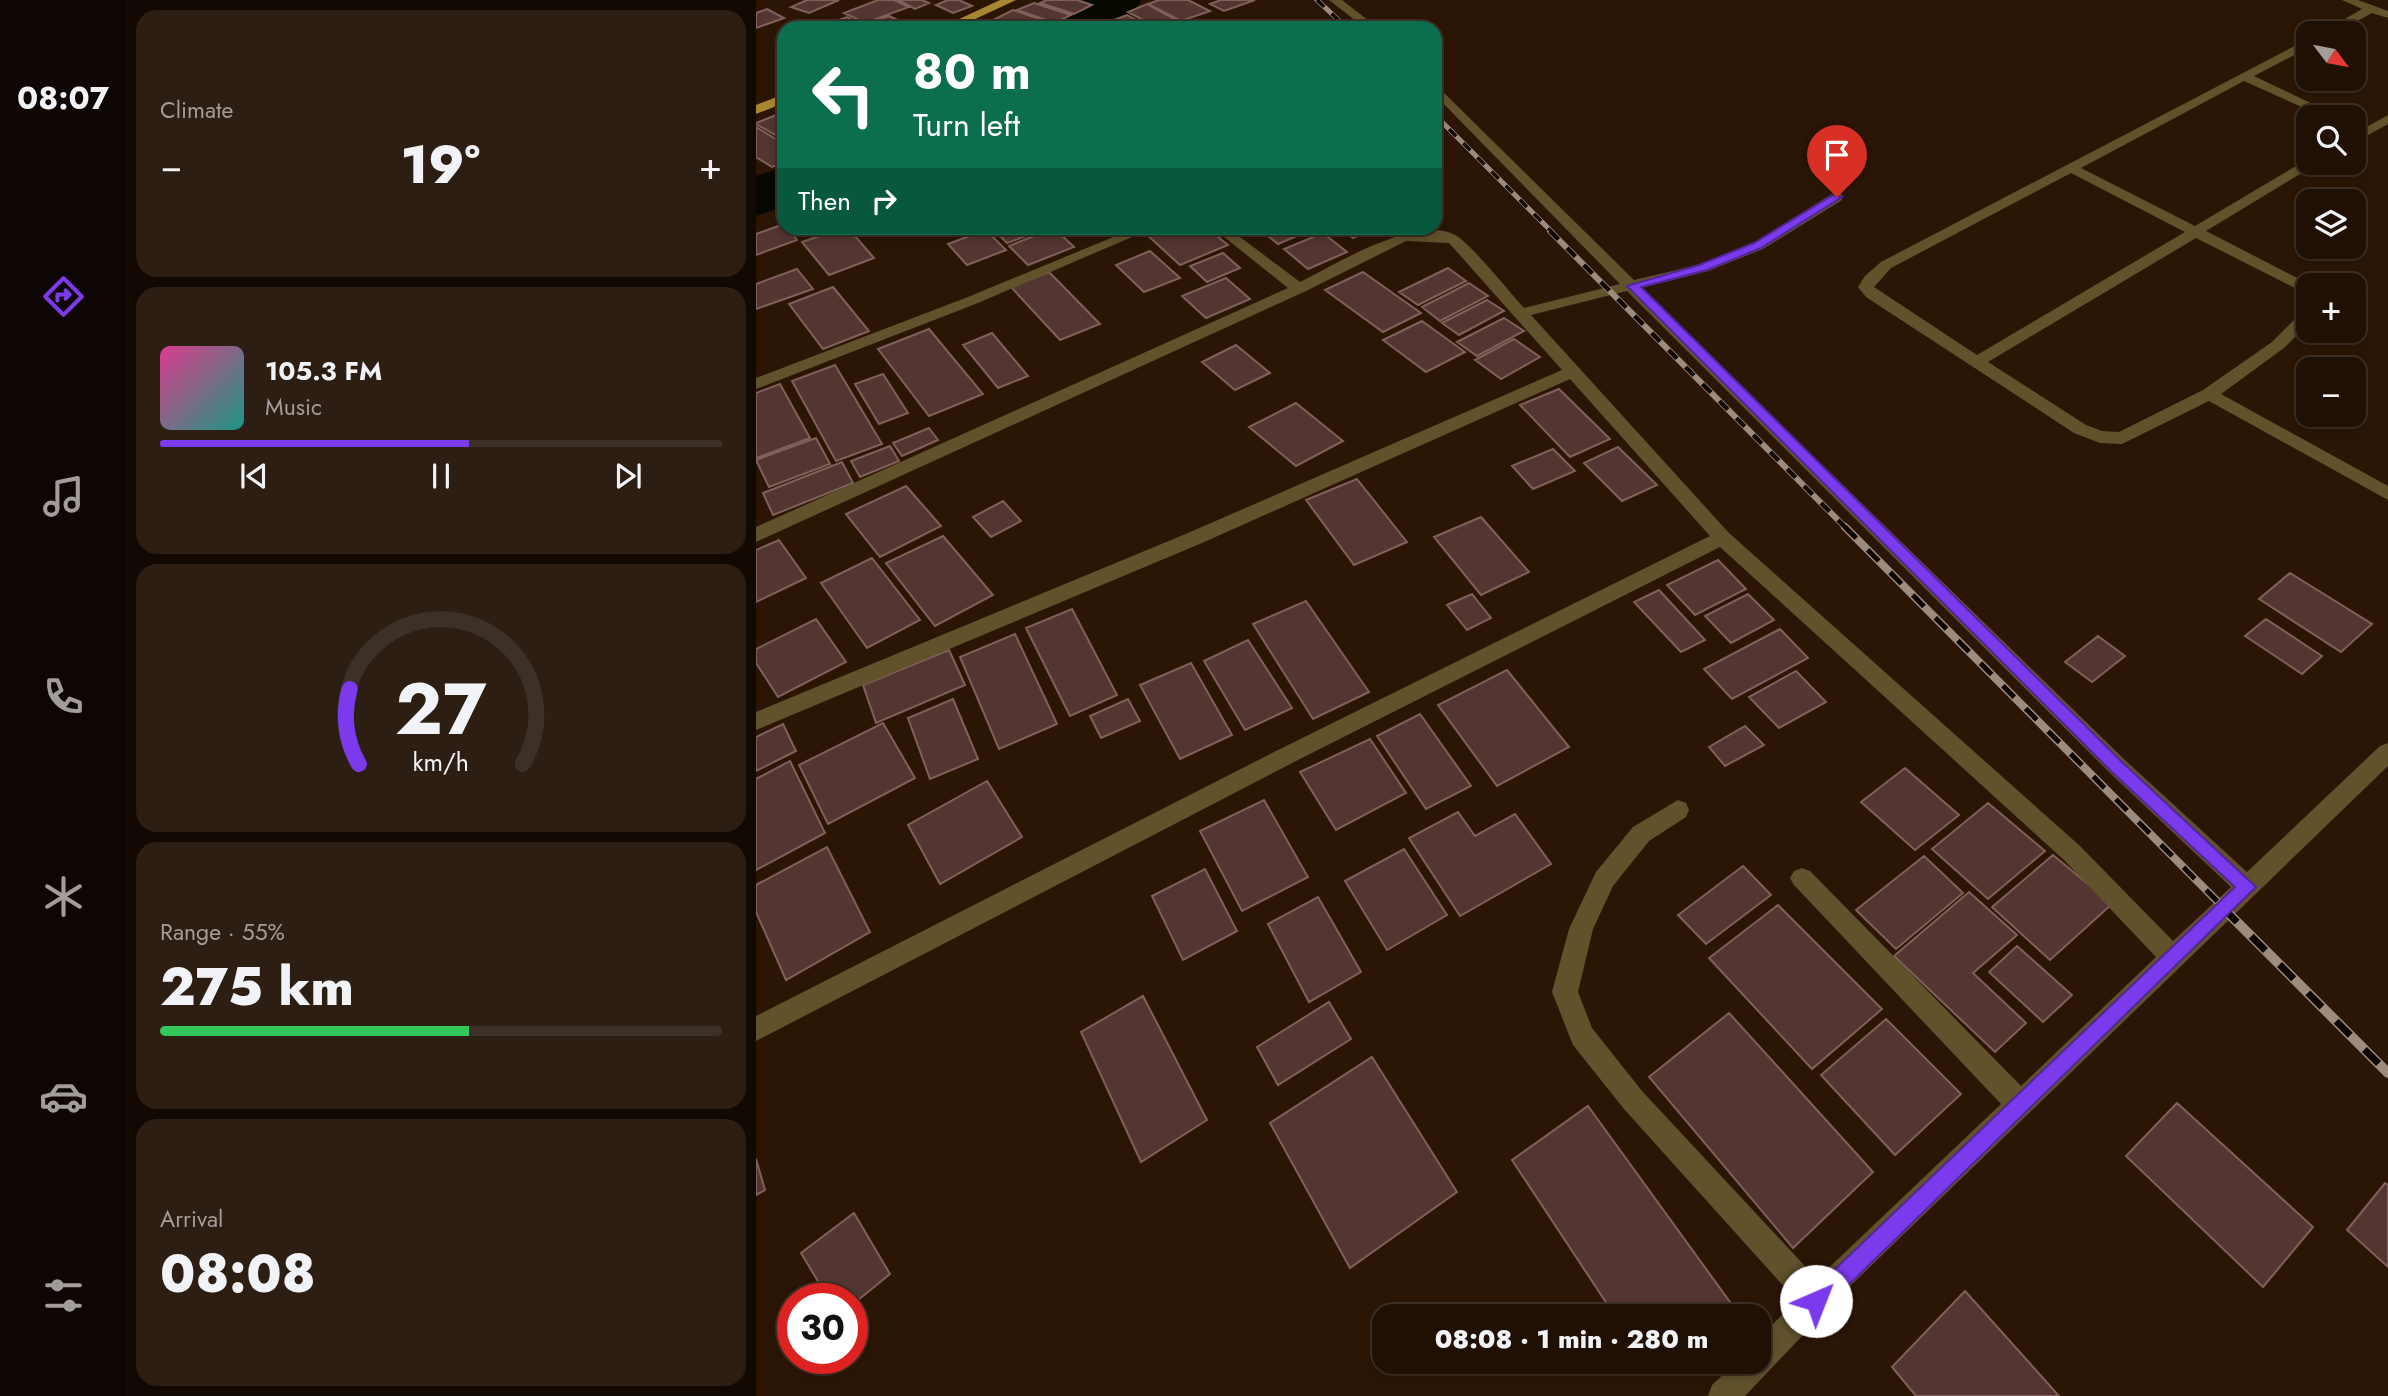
<!DOCTYPE html>
<meta charset="utf-8">
<style>
:root{--surface:#201004;--page:#2d1e13;--text:#f1f3f6;--muted:#a29d9a;--line:#3d3026;--accent:#7c3aed}
body{margin:0;font-family:Jost,sans-serif;background:var(--page);color:var(--text);height:100vh;display:flex;flex-direction:column;font-size:26px;white-space:nowrap}
*{box-sizing:border-box;margin:0}
p{font-size:23px;color:var(--muted)}
.icon{flex:none;width:38px;height:38px;fill:none;stroke:currentColor;stroke-width:2;stroke-linecap:round;stroke-linejoin:round}
.map{position:relative;flex:1;overflow:hidden}
.drawer{display:flex;flex-direction:column;gap:10px;padding:10px;background:#120902;width:630px}
.drawer>*{flex:none}
.top-card{position:absolute;left:21px;top:21px;width:665px;height:214px;border-radius:21px;box-shadow:0 4px 10px #0003,0 0 0 2px var(--line);background:#0b6e4f;color:#fff;overflow:hidden}
.needle{width:46px;rotate:122deg}
.tools{position:absolute;left:1540px;top:21px;display:grid;gap:14px}
.tools a{display:grid;place-items:center;width:70px;height:70px;border-radius:14px;background:var(--surface);box-shadow:0 4px 10px #0003,0 0 0 2px var(--line);font-size:35px}
.speed{position:absolute;left:21px;top:1283px;display:flex;gap:14px;font-size:35px;font-weight:700;text-align:center}
.speed>*{display:grid;place-content:center;width:91px;height:91px;border-radius:50%;background:var(--surface);box-shadow:0 4px 10px #0003,0 0 0 2px var(--line);line-height:1}
.speed .limit{border:10px solid #d22;background:#fff;color:#111}
.pin{position:absolute;display:grid;place-items:center;width:60px;height:60px;color:#fff;margin:-72px -30px;border-radius:50% 50% 50% 0;rotate:-45deg;box-shadow:0 0 7px #0007}
.pin .icon{rotate:45deg}
.me{position:absolute;width:77px;margin:-38px;rotate:44deg;stroke-linejoin:round;filter:drop-shadow(0 0 5px #0008)}
.turn{display:flex;align-items:center;gap:24px;height:147px;padding:0 21px;font-size:32px}
.turn .icon{width:91px;height:91px;stroke-width:2.5}
.turn b{display:block;font-size:49px;line-height:60px}
.then{display:flex;align-items:center;height:66px;padding:0 21px;background:#0003;gap:14px;font-size:26px}
.big{font-size:52px;font-weight:800;line-height:1.1}
.drawer .widget{flex:1;display:flex;flex-direction:column;justify-content:center;gap:10px;min-width:0;padding:0 24px;border-radius:21px;background:var(--page)}
.drawer .dial{align-items:center;gap:0}
.dial svg{height:182px;overflow:visible;fill:none;stroke:var(--line);stroke-width:7;stroke-linecap:round;text-anchor:middle}
.dial text{fill:var(--text);stroke:none}
.song{display:flex;align-items:center;gap:21px}
.cover{width:84px;height:84px;border-radius:10px;background:linear-gradient(135deg,hsl(330 70% 55%),hsl(170 70% 35%))}
.played{height:7px;border-radius:4px;background:linear-gradient(90deg,var(--accent) 55%,var(--line) 55%)}
.keys{display:flex;justify-content:space-around;direction:ltr}
.heat{display:flex;justify-content:space-between;align-items:center;font-size:38px;direction:ltr}
.charge{height:10px;border-radius:5px;background:linear-gradient(90deg,#34c759 55%,var(--line) 0)}
.trip{position:absolute;left:616px;top:1304px;width:399px;height:70px;border-radius:21px;background:var(--surface);box-shadow:0 4px 10px #0003,0 0 0 2px var(--line);font-weight:800;line-height:70px;text-align:center}
main{display:flex;flex:1;min-height:0}
.menu{display:flex;flex-direction:column;width:126px;justify-content:space-around;align-items:center;background:#0d0602;color:var(--muted)}
.menu .icon{width:49px;height:49px}
.menu .selected{color:var(--accent)}
.menu b{font-size:32px;color:var(--text)}
.map>svg:first-child{display:block}
</style>
<main>
<nav class="menu">
<b>08:07</b>
<svg class="icon selected" aria-label="directions" viewBox="0 0 24 24"><path d="M12 3l9 9-9 9-9-9zM9 14v-3h6M13 9l2 2-2 2"/></svg>
<svg class="icon" aria-label="music" viewBox="0 0 24 24"><path d="M9 18V5l10-2v13"/><circle cx="6" cy="18" r="3"/><circle cx="16" cy="16" r="3"/></svg>
<svg class="icon" aria-label="phone" viewBox="0 0 24 24"><path d="M5 4h4l2 5-3 2q2 4 5 5l2-3 5 2v4C11 20 4 13 5 4z"/></svg>
<svg class="icon" aria-label="climate" viewBox="0 0 24 24"><path d="M12 3v18M4 7l16 10M4 17L20 7"/></svg>
<svg class="icon" aria-label="car" viewBox="0 0 24 24"><path d="M5 17H2v-5l4-1 3-4h7l3 4 3 1v5h-3M9 17h6M6 11h13"/><circle cx="7" cy="17" r="2"/><circle cx="17" cy="17" r="2"/></svg>
<svg class="icon" aria-label="filters" viewBox="0 0 24 24"><path d="M4 7h16M4 17h16"/><circle cx="9" cy="7" r="2"/><circle cx="15" cy="17" r="2"/></svg>
</nav>
<section class="drawer">
<div class="widget"><p>Climate</p>
<div class="heat"><a>−</a><b class="big">19°</b><a>+</a></div>
</div>
<div class="widget">
<div class="song"><i class="cover"></i><div><b>105.3 FM</b><p>Music</p></div></div>
<div class="played"></div>
<div class="keys"><svg class="icon" aria-label="previous" viewBox="0 0 24 24"><path d="M18 5L8 12l10 7zM5 5v14"/></svg><svg class="icon" aria-label="pause" viewBox="0 0 24 24"><path d="M8 5v14M16 5v14"/></svg><svg class="icon" aria-label="next" viewBox="0 0 24 24"><path d="M6 5l10 7-10 7zM19 5v14"/></svg></div>
</div>
<div class="widget dial"><svg viewBox="0 0 100 80">
<path d="M14 69A42 42 0 1 1 86 69"/>
<path d="M14 69A42 42 0 0 1 10 36" stroke="#7c3aed"/>
<text x="50" y="56" font-size="32" font-weight="700">27</text>
<text x="50" y="72" font-size="11">km/h</text>
</svg></div>
<div class="widget"><p>Range · 55%</p><b class="big">275 km</b><div class="charge"></div></div>
<div class="widget"><p>Arrival</p><b class="big">08:08</b></div>
</section>
<div class="map">
<svg width="1632" height="1396" viewBox="0 0 1632 1396">
<rect width="100%" height="100%" fill="#2b1605"/>
<g fill="none" stroke-linecap="round" stroke-linejoin="round">
<path fill="#060800" fill-rule="evenodd" d="M 325,0 L 386,0 C 363,34 315,28 279,28 L 286,18 Z
M 28,167 L 28,207 L 0,216 L 0,176 Z"/>
</g>
<path fill="#533531" stroke="#81605b" stroke-width="2" d="M 51,0 L 83,0 L 53,13 L 35,7 Z
M 122,0 L 138,0 L 153,7 L 109,23 L 88,13 Z
M 142,0 L 166,0 L 173,3 L 159,9 Z
M 192,0 L 203,0 L 216,6 L 197,13 L 180,5 Z
M 291,0 L 321,0 L 336,5 L 318,14 L 284,3 Z
M 403,0 L 432,0 L 454,11 L 425,21 L 392,4 Z
M 465,0 L 499,0 L 468,11 L 454,4 Z
M 278,3 L 315,15 L 299,23 L 261,10 Z
M 391,4 L 426,23 L 402,28 L 372,12 Z
M 11,9 L 28,18 L 0,28 L 0,13 Z
M 257,10 L 299,24 L 291,28 L 258,28 L 235,21 Z
M 371,15 L 394,28 L 353,28 L 347,24 Z
M 133,16 L 154,26 L 119,28 L 111,24 Z
M 91,17 L 110,28 L 61,28 Z
M 462,21 L 483,28 L 450,28 Z
M 28,112 L 28,140 L 0,124 L 0,123 Z
M 0,127 L 28,144 L 28,162 L 16,167 L 0,157 Z
M 28,224 L 41,240 L 0,255 L 0,234 Z
M 87,228 L 92,228 L 118,258 L 73,275 L 46,242 Z
M 236,228 L 288,228 L 289,229 L 251,243 Z
M 298,228 L 318,247 L 272,265 L 253,246 Z
M 408,228 L 451,228 L 472,245 L 424,265 L 390,234 Z
M 502,228 L 551,228 L 555,230 L 522,244 Z
M 584,228 L 611,228 L 615,230 L 597,238 Z
M 230,230 L 250,250 L 211,265 L 192,244 Z
M 567,233 L 591,252 L 552,269 L 528,249 Z
M 394,251 L 424,278 L 388,292 L 360,265 Z
M 467,253 L 484,268 L 451,282 L 434,266 Z
M 692,268 L 710,281 L 662,305 L 643,292 Z
M 41,269 L 57,289 L 0,309 L 0,284 Z
M 293,272 L 344,324 L 304,340 L 255,287 Z
M 607,272 L 665,313 L 627,332 L 569,290 Z
M 470,278 L 494,299 L 450,318 L 426,296 Z
M 713,283 L 732,296 L 684,321 L 666,307 Z
M 77,287 L 113,331 L 67,349 L 33,304 Z
M 731,300 L 748,311 L 703,335 L 686,323 Z
M 748,318 L 768,331 L 721,356 L 701,342 Z
M 666,321 L 709,352 L 670,372 L 627,340 Z
M 173,329 L 227,394 L 173,416 L 122,349 Z
M 236,333 L 272,376 L 242,388 L 207,345 Z
M 758,339 L 784,357 L 745,379 L 719,360 Z
M 480,345 L 514,373 L 479,390 L 446,362 Z
M 79,365 L 126,444 L 80,461 L 36,381 Z
M 127,374 L 152,413 L 123,424 L 99,384 Z
M 24,384 L 54,438 L 0,458 L 0,393 Z
M 803,389 L 854,439 L 814,457 L 764,405 Z
M 540,403 L 587,441 L 540,466 L 493,427 Z
M 173,428 L 182,440 L 146,456 L 137,443 Z
M 60,438 L 74,464 L 13,487 L 0,460 Z
M 134,446 L 143,461 L 104,477 L 95,461 Z
M 862,447 L 901,485 L 866,501 L 828,463 Z
M 797,449 L 819,471 L 777,489 L 756,466 Z
M 86,462 L 97,483 L 17,515 L 7,493 Z
M 601,479 L 651,542 L 598,565 L 550,500 Z
M 150,486 L 185,526 L 124,557 L 90,514 Z
M 247,501 L 265,521 L 235,537 L 217,517 Z
M 725,517 L 773,572 L 725,595 L 678,537 Z
M 187,536 L 237,595 L 179,626 L 130,563 Z
M 23,540 L 50,578 L 0,602 L 0,550 Z
M 116,558 L 164,620 L 111,648 L 65,583 Z
M 962,560 L 990,589 L 939,615 L 911,585 Z
M 1534,573 L 1616,624 L 1585,652 L 1503,599 Z
M 903,590 L 949,640 L 925,652 L 878,602 Z
M 716,594 L 735,618 L 711,630 L 691,605 Z
M 992,594 L 1018,620 L 975,643 L 949,616 Z
M 550,601 L 613,692 L 557,719 L 497,624 Z
M 316,609 L 361,695 L 314,716 L 270,628 Z
M 60,619 L 90,662 L 22,697 L 0,663 L 0,649 Z
M 1510,619 L 1566,656 L 1546,674 L 1489,636 Z
M 1024,629 L 1052,658 L 976,699 L 948,669 Z
M 259,634 L 301,724 L 243,749 L 204,657 Z
M 1342,636 L 1369,656 L 1336,682 L 1309,662 Z
M 492,640 L 536,708 L 489,730 L 448,661 Z
M 193,650 L 209,685 L 120,723 L 107,685 Z
M 435,663 L 476,735 L 424,759 L 384,685 Z
M 751,670 L 813,747 L 741,786 L 682,705 Z
M 1040,671 L 1070,702 L 1023,728 L 993,697 Z
M 197,699 L 222,759 L 174,779 L 152,718 Z
M 372,699 L 384,721 L 345,738 L 334,716 Z
M 664,714 L 715,786 L 670,809 L 621,736 Z
M 127,723 L 159,778 L 72,824 L 43,765 Z
M 27,724 L 40,751 L 0,771 L 0,737 Z
M 989,726 L 1008,745 L 969,766 L 953,747 Z
M 614,739 L 650,793 L 580,830 L 544,772 Z
M 34,761 L 69,833 L 0,870 L 0,779 Z
M 1149,768 L 1203,815 L 1159,850 L 1105,802 Z
M 231,781 L 266,837 L 184,884 L 152,825 Z
M 508,800 L 552,877 L 486,911 L 444,831 Z
M 1232,803 L 1289,851 L 1232,899 L 1176,849 Z
M 702,812 L 719,836 L 759,814 L 795,864 L 704,916 L 653,838 Z
M 71,847 L 114,932 L 30,980 L 0,912 L 0,885 Z
M 648,849 L 691,915 L 631,950 L 589,881 Z
M 1297,855 L 1356,904 L 1294,960 L 1236,907 Z
M 1168,856 L 1207,893 L 1140,949 L 1100,910 Z
M 987,866 L 1015,895 L 950,944 L 922,915 Z
M 449,869 L 481,931 L 427,960 L 396,896 Z
M 1213,892 L 1261,935 L 1217,973 L 1270,1023 L 1239,1052 L 1138,956 Z
M 562,897 L 605,972 L 553,1002 L 512,924 Z
M 1022,905 L 1126,1009 L 1056,1069 L 953,958 Z
M 1261,946 L 1316,995 L 1287,1022 L 1233,972 Z
M 387,996 L 451,1120 L 385,1162 L 325,1032 Z
M 573,1002 L 595,1039 L 522,1085 L 501,1047 Z
M 973,1013 L 1117,1172 L 1037,1248 L 893,1077 Z
M 1130,1019 L 1205,1094 L 1139,1155 L 1065,1075 Z
M 616,1057 L 701,1192 L 594,1268 L 514,1123 Z
M 1421,1103 L 1557,1227 L 1507,1287 L 1370,1156 Z
M 832,1106 L 974,1302 L 958,1316 L 859,1316 L 756,1160 Z
M 0,1159 L 9,1190 L 0,1195 Z
M 1629,1183 L 1632,1185 L 1632,1267 L 1591,1230 Z
M 98,1213 L 134,1274 L 96,1305 L 96,1298 L 72,1298 L 45,1253 Z
M 1209,1291 L 1303,1396 L 1160,1396 L 1136,1367 Z"/>
<g fill="none" stroke-linecap="round" stroke-linejoin="round">
<path fill="#61522c" fill-rule="evenodd" d="M 573,0 L 586,0 L 622,28 L 609,28 Z
M 1586,0 L 1602,0 L 1632,11 L 1632,18 L 1616,13 L 1579,33 L 1565,33 L 1606,9 Z
M 1552,39 L 1552,48 L 1498,76 L 1584,117 L 1568,117 L 1488,81 L 1325,168 L 1439,226 L 1550,160 L 1562,163 L 1450,231 L 1549,282 L 1553,285 L 1552,299 L 1539,288 L 1440,238 L 1232,362 L 1330,425 L 1346,431 L 1363,432 L 1447,390 L 1516,342 L 1546,312 L 1552,310 L 1552,324 L 1528,348 L 1465,394 L 1632,486 L 1632,500 L 1453,401 L 1366,444 L 1344,443 L 1318,433 L 1110,297 L 1102,287 L 1109,276 L 1125,262 ZM 1315,173 L 1429,232 L 1221,355 L 1118,287 L 1135,268 Z
M 679,84 L 878,280 L 942,265 L 997,243 L 1076,194 L 1086,194 L 1086,200 L 1007,249 L 952,271 L 885,288 L 1370,761 L 1491,872 L 1624,746 L 1632,743 L 1632,766 L 1090,1290 L 989,1396 L 952,1396 L 956,1385 L 980,1362 L 1003,1362 L 1003,1339 L 1040,1300 L 868,1109 L 817,1045 L 796,992 L 813,929 L 840,872 L 877,827 L 922,800 L 930,803 L 933,810 L 930,817 L 893,841 L 857,886 L 837,929 L 822,992 L 836,1028 L 886,1091 L 1061,1279 L 1245,1104 L 1038,885 L 1034,878 L 1038,871 L 1046,868 L 1054,871 L 1265,1086 L 1400,957 L 1308,860 L 964,547 L 538,762 L 0,1041 L 0,1016 L 522,750 L 954,536 L 814,379 L 446,543 L 0,730 L 0,712 L 432,533 L 806,370 L 693,243 L 650,241 L 548,292 L 0,542 L 0,527 L 532,288 L 457,228 L 472,228 L 544,282 C 579,265 669,208 705,239 C 728,259 747,285 768,308 L 864,284 L 679,95 ZM 871,291 L 1354,773 L 1475,887 L 1417,941 L 1324,846 L 973,533 L 775,315 Z
M 1632,115 L 1632,124 L 1598,143 L 1598,134 Z
M 379,228 L 397,228 L 222,303 L 0,389 L 0,378 L 212,297 Z"/>
<path fill="#a88730" fill-rule="evenodd" d="M 244,0 L 260,0 L 200,28 L 184,28 Z
M 28,94 L 28,103 L 0,114 L 0,105 Z"/>
<g stroke="#9d8b7d" stroke-width="5">
<path id="rail-far3" d="M 561,0 L 591,28
M 679,115 L 796,232"/>
</g>
<g stroke="#9d8b7d" stroke-width="6">
<path id="rail-far2" d="M 794,231 L 1091,529"/>
</g>
<g stroke="#9d8b7d" stroke-width="8">
<path id="rail-far1" d="M 1089,527 L 1469,909"/>
</g>
<g stroke="#9d8b7d" stroke-width="10">
<path id="rail" d="M 1467,908 L 1632,1073"/>
</g>
<use href="#rail-far3" stroke="#0d0501" stroke-width="3.5" stroke-dasharray="10" stroke-linecap="butt"/>
<use href="#rail-far2" stroke="#0d0501" stroke-width="4.5" stroke-dasharray="12" stroke-linecap="butt"/>
<use href="#rail-far1" stroke="#0d0501" stroke-width="5" stroke-dasharray="16" stroke-linecap="butt"/>
<use href="#rail" stroke="#0d0501" stroke-width="7" stroke-dasharray="20" stroke-linecap="butt"/>
</g>
<path fill="#7c3aed" stroke="#51269a" stroke-width="2" d="M 1077,195 L 1086,197 L 1005,248 L 951,270 L 885,287 L 1367,763 L 1500,887 L 1068,1309 L 1060,1313 L 1053,1309 L 1049,1301 L 1053,1294 L 1479,887 L 1356,772 L 871,286 L 943,265 L 998,243 Z"/>
</svg>
<div class="tools">
<a><svg class="needle" viewBox="-14 -14 28 28"><path d="M0-13l5 13h-10z" fill="#e53935"/><path d="M0 13l5-13h-10z" fill="#a29d9a"/></svg></a>
<a><svg class="icon" aria-label="search" viewBox="0 0 24 24"><circle cx="10" cy="10" r="6"/><path d="M15 15l6 6"/></svg></a>
<a><svg class="icon" aria-label="layers" viewBox="0 0 24 24"><path d="M12 4l9 5-9 5-9-5zM3 14l9 5 9-5"/></svg></a>
<a>+</a>
<a>−</a>
</div>
<div class="speed"><div class="limit">30</div></div>
<div class="pin" style="left:1081px;top:197px;background:#d93025"><svg class="icon" aria-label="arrive" viewBox="0 0 24 24"><path d="M6 21V4h12l-3 4 3 4H6"/></svg></div>
<svg class="me" style="left:1060px;top:1301px" viewBox="-20 -20 40 40"><circle r="19" fill="#fff"/><path d="M0-13L10 11 0 6-10 11z" fill="#7c3aed"/></svg>
<div class="trip">08:08 · 1 min · 280 m</div>
<div class="top-card">
<div class="turn"><svg class="icon" aria-label="left" viewBox="0 0 24 24"><path d="M17 20v-9H6M10 6l-5 5 5 5"/></svg><div><b>80 m</b>Turn left</div></div>
<div class="then">Then<svg class="icon" aria-label="right" viewBox="0 0 24 24"><path d="M7 20v-9h11M14 6l5 5-5 5"/></svg></div>
</div>
</div>
</main>
